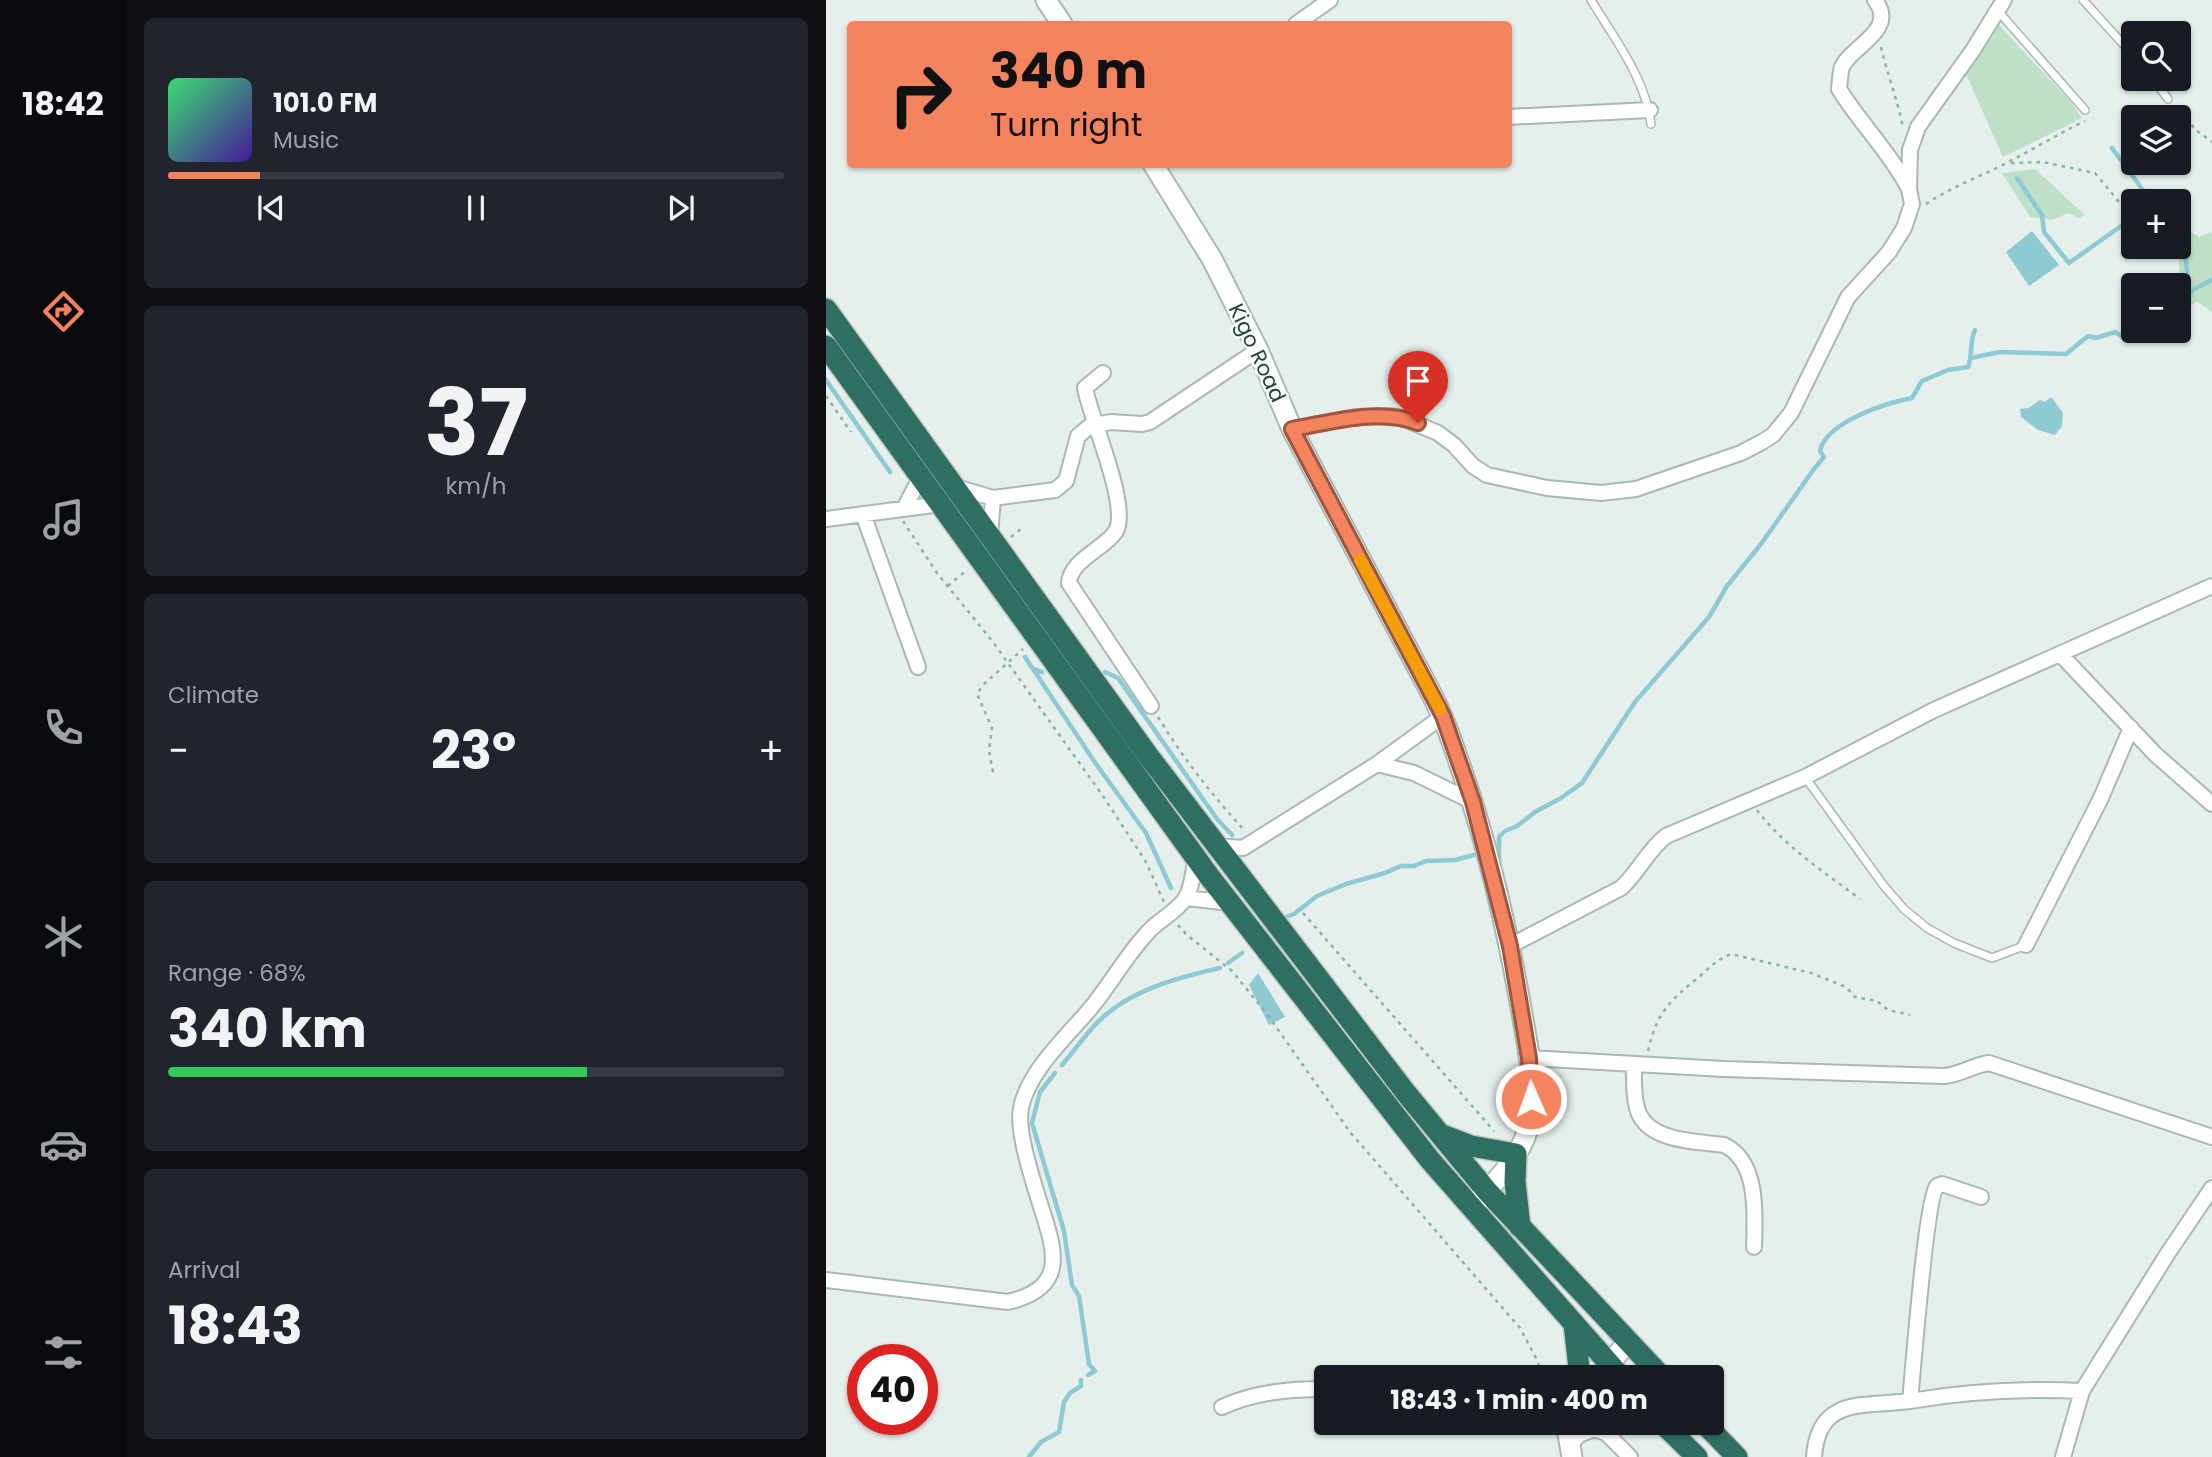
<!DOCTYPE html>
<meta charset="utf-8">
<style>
:root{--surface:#171b24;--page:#20242c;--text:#f1f3f6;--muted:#9ea1a6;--line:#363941;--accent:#f4845f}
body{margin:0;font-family:Poppins,sans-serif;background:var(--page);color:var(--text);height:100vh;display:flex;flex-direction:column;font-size:26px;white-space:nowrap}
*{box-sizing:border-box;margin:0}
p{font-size:23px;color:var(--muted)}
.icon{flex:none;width:38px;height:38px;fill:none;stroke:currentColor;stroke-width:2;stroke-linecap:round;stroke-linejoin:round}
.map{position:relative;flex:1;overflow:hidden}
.sheet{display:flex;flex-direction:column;gap:18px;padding:18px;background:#0d0f14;width:700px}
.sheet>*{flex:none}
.banner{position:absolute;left:21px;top:21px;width:665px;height:147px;border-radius:7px;box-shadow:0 2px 5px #0004;background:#f4845f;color:#111;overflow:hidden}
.buttons{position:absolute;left:1295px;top:21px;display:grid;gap:14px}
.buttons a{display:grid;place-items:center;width:70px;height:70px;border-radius:7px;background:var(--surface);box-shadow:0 2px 5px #0004;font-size:35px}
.speed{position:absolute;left:21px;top:1344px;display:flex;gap:14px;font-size:35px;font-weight:700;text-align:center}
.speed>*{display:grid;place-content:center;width:91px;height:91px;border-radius:50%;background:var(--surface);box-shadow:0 2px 5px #0004;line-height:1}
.speed .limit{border:10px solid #d22;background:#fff;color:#111}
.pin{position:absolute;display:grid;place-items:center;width:60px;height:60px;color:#fff;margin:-72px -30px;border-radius:50% 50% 50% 0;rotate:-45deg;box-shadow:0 0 7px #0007}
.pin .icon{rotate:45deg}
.me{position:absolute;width:77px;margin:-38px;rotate:358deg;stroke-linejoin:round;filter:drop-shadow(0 0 5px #0008)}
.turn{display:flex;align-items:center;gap:24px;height:147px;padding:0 28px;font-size:32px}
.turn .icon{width:91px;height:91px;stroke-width:2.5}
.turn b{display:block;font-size:49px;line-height:60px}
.big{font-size:52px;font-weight:700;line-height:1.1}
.sheet .tile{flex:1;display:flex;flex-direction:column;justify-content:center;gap:10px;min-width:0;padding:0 24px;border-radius:10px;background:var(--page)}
.sheet .dial{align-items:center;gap:0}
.dial b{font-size:91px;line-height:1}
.song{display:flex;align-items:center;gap:21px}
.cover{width:84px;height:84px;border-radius:10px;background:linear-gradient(135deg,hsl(140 70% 55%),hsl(260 70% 35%))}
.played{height:7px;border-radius:4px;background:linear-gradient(90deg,var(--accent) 15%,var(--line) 15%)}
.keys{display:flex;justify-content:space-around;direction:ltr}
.heat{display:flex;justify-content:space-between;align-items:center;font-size:38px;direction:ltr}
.charge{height:10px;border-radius:5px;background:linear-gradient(90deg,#34c759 68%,var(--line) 0)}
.trip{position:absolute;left:488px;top:1365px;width:410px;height:70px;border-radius:7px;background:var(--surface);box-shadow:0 2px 5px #0004;font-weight:700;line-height:70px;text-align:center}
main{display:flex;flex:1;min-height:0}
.tabs{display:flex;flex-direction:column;width:126px;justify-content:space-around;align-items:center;background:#090b0e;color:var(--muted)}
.tabs .icon{width:49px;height:49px}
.tabs .current{color:var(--accent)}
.tabs b{font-size:32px;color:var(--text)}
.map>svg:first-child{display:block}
</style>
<main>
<nav class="tabs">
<b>18:42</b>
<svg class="icon current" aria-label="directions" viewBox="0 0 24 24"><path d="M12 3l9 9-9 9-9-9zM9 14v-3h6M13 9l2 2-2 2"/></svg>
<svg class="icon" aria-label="music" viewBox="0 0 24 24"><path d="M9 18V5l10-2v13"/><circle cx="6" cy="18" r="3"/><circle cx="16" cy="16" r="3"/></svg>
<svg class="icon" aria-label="phone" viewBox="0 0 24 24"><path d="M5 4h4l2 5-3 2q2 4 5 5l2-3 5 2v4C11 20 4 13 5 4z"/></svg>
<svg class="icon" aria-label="climate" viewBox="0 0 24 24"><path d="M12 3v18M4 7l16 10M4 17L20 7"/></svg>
<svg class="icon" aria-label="car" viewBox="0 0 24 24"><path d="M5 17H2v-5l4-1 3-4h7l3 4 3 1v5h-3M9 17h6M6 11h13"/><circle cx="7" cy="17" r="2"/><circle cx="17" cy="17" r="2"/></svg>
<svg class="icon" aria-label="filters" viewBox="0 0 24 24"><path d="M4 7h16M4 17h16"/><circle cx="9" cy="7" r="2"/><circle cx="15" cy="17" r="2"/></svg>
</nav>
<section class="sheet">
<div class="tile">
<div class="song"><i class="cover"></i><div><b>101.0 FM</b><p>Music</p></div></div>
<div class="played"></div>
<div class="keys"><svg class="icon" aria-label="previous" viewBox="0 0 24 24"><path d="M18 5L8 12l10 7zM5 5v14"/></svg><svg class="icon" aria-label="pause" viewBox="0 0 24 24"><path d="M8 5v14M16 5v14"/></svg><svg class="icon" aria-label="next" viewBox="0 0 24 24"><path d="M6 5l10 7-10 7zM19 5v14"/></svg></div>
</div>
<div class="tile dial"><b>37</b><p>km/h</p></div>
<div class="tile"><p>Climate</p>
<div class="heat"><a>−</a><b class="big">23°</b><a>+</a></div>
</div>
<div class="tile"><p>Range · 68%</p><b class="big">340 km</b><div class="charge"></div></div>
<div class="tile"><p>Arrival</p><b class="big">18:43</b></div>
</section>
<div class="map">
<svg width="1386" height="1457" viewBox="0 0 1386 1457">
<rect width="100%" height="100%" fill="#e6efeb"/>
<path fill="#bfe0c8" d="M 1170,22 L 1244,101 L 1256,118 L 1177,157 L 1139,72 Z
M 1209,169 L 1259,215 L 1253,218 L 1242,213 L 1226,220 L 1204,217 L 1176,173 Z
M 1353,219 L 1365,232 L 1373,237 L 1386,232 L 1386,312 L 1371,301 L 1353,316 L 1353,285 L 1342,285 L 1353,277 Z"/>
<path fill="#8ec9d4" d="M 1206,231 L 1233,265 L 1203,286 L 1180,252 Z
M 1225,397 L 1237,413 L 1236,426 L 1229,435 L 1212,430 L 1195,417 L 1194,409 L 1202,408 L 1214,400 L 1219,402 Z
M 432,973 L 459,1017 L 443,1025 L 423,985 Z"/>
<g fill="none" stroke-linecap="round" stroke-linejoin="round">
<path stroke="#8ec9d4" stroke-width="4.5" d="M 1286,148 L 1325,201
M 1191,178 L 1216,215 L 1218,232 L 1243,263 L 1298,224
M 1353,233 L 1358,239 L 1362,281 L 1353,290
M 1353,299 C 1355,297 1383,281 1386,280
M 1145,358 L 1174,352 L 1240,354 L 1262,336 L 1270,338 L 1289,332 L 1297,337 L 1307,328
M 0,380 L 64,472
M 199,657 L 207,669 L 216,672
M 207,669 L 270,764 L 320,833 L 345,888
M 279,672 L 292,678 L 391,819 L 406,835
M 673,868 L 673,837 L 679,831 L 691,826 L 709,812 L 735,798 L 756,783 L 809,702 L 883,617 L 901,586 L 935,544 L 988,469 L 998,457 L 994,451 C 1000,422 1060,403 1086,398 L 1096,381 L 1122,370 L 1142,367 C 1147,354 1143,344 1149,330
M 457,918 L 468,914 L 491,896 L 520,884 L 559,873 L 575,866 L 588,866 L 600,861 L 629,860 L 648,855
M 402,963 L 416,953
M 236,1065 C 249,1050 261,1032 275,1019 C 307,989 354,977 394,968
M 229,1073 L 214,1092 L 206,1123 L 238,1231 L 246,1285 L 253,1296 L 263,1364 L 269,1371 L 262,1375
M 203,1457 L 215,1442 L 233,1432 L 238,1402 L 244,1393 L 255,1386 L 255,1380"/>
<g stroke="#a8b8b2" stroke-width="10">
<path id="lane" d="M 765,0 C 788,38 820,79 825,124
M 1257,0 L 1307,55
M 1172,11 L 1259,110
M 1327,79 L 1342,99
M 979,777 L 1058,886 L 1078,909 L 1101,928 L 1128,943 L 1166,958 L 1200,945"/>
</g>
<g stroke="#a8b8b2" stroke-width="18">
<path id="street" d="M 1049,0 C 1072,31 1026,45 1016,67 C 1014,73 1014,82 1013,89 C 1034,123 1063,151 1082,187
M 470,24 L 504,0
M 682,117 L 824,110
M 277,373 L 259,388 C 264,417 304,506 290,531 C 280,548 244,560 243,583 L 325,706
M 466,429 L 529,417 L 565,416 L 579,419 L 612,433 L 628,445 L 647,466 L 661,475 L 721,488 L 775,493 L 810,489 L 915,453 L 936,442 L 947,435 L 965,413 L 1022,297 L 1063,252 L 1078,228 L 1086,204 L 1083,189 L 1084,150 L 1092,127 L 1147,50 L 1178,0
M 127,486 L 167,498 L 229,490 L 240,481 L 252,436 L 264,426 L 285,422 L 316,424 L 324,422 L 432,350
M 79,507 L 95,476
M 37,514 L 92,667
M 0,519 L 115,504
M 164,537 L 167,498
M 1234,654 L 1330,755 L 1386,804
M 551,764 L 588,773 L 647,802
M 390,846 L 417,848 L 551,764 L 617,716
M 360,898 L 405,903
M 1200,945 L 1274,800 L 1305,728
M 684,946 L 795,888 C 812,873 821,851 840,836 L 979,777 L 1108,710 L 1386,586
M 703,1058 L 898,1069 L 1118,1076 C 1134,1075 1147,1065 1163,1063 L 1386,1137
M 808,1064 C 808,1078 807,1094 811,1108 C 820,1142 869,1141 898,1145 C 933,1161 929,1215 928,1247
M 0,1280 L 182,1302 C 241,1288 230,1253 215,1207 C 208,1184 190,1131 195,1108 C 202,1070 245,1033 268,1004 C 287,980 302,953 323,931 C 333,920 350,912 359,899 C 366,889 367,870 370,858
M 1084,1401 C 1143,1391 1196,1388 1256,1391
M 396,1407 C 429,1392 464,1389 500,1389
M 744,1445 L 753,1435 L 768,1429 L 780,1433 L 804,1457
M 988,1457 C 992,1396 1037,1407 1084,1401 C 1087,1372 1100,1198 1111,1186 C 1112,1185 1114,1185 1116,1184 L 1155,1197
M 1237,1457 L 1256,1391 L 1342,1253 L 1386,1188"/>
</g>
<g stroke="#a4bbb3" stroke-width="23">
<path id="secondary" d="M 220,0 L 236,24
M 327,164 L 386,259 L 432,350 L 466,429 L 606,695 C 619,720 628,747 637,774 C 663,850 681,929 695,1008 C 701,1043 710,1083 704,1119 C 700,1153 668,1183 646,1207
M 772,1377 L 802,1342
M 740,1423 L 746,1457"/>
</g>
<g stroke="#c2cac8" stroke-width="24">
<path id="highway" d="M 0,309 L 321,754 L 580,1093 L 661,1191 L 836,1377
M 0,346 L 383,876 L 604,1160 L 795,1377
M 614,1134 L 645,1146 L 690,1154 L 689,1182 L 694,1227
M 748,1324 L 754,1377
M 836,1423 L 871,1457
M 878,1423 L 911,1457"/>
</g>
<path stroke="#86b3a5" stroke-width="2.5" stroke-dasharray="3.5 5" stroke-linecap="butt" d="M 1055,47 C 1061,74 1072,100 1077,128
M 1348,106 L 1371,131 L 1386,142
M 1185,163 L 1217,162 L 1269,173 L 1307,219
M 1100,204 C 1126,186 1155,177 1182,162 C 1208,149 1232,134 1259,121
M 0,396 L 25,432
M 77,521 L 111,573 L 167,642 L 279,799 L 320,862 L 338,902
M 185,537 L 196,528
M 122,586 L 141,570
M 332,717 C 357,758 386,795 419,831
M 167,772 L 163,751 L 166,728 L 151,694 L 157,685 L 197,649
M 931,810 C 958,846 998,872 1034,899
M 477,913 L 668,1131
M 352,925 L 361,935 L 406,971 L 441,1014 L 524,1132 L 694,1328 L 712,1362 L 716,1377
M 822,1051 C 831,1011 844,1001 874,976 C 884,967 892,959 905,954 L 985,973 L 1020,987 L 1029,997 L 1051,1001 L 1062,1010 L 1084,1015"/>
<use href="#lane" stroke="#fff" stroke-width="7"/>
<use href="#street" stroke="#fff" stroke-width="14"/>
<use href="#secondary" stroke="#fff" stroke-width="19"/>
<use href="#highway" stroke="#2f6f62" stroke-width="21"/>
</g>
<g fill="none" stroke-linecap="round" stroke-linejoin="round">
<g stroke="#9f563e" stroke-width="18">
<path id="route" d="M 592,423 C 551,408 507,422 466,429 L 617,716 L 647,802 L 684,946 L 703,1058 L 705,1099"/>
</g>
<use href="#route" stroke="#f4845f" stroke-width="12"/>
<path stroke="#f59e0b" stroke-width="12" d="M 534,560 L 614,709"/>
</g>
<g text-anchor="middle" stroke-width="5" stroke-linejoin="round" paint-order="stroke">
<g font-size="21" fill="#24423a" stroke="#f7fbf9">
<text transform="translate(431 353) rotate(65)" y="7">Kigo Road</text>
</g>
</g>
</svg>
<div class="buttons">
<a><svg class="icon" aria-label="search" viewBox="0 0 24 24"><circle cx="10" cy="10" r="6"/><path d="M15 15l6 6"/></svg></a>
<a><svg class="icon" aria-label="layers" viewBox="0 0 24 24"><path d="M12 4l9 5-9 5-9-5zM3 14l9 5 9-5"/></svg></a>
<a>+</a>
<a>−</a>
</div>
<div class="speed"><div class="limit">40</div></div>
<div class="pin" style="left:592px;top:423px;background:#d93025"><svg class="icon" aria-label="arrive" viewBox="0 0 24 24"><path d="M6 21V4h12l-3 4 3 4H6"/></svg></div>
<svg class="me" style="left:705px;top:1099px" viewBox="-20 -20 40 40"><circle r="17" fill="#f4845f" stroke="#fff" stroke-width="3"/><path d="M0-11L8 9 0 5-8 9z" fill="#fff"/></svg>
<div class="trip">18:43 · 1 min · 400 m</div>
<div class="banner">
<div class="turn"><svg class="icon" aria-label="right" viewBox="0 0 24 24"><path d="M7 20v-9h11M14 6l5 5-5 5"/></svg><div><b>340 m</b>Turn right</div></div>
</div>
</div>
</main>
